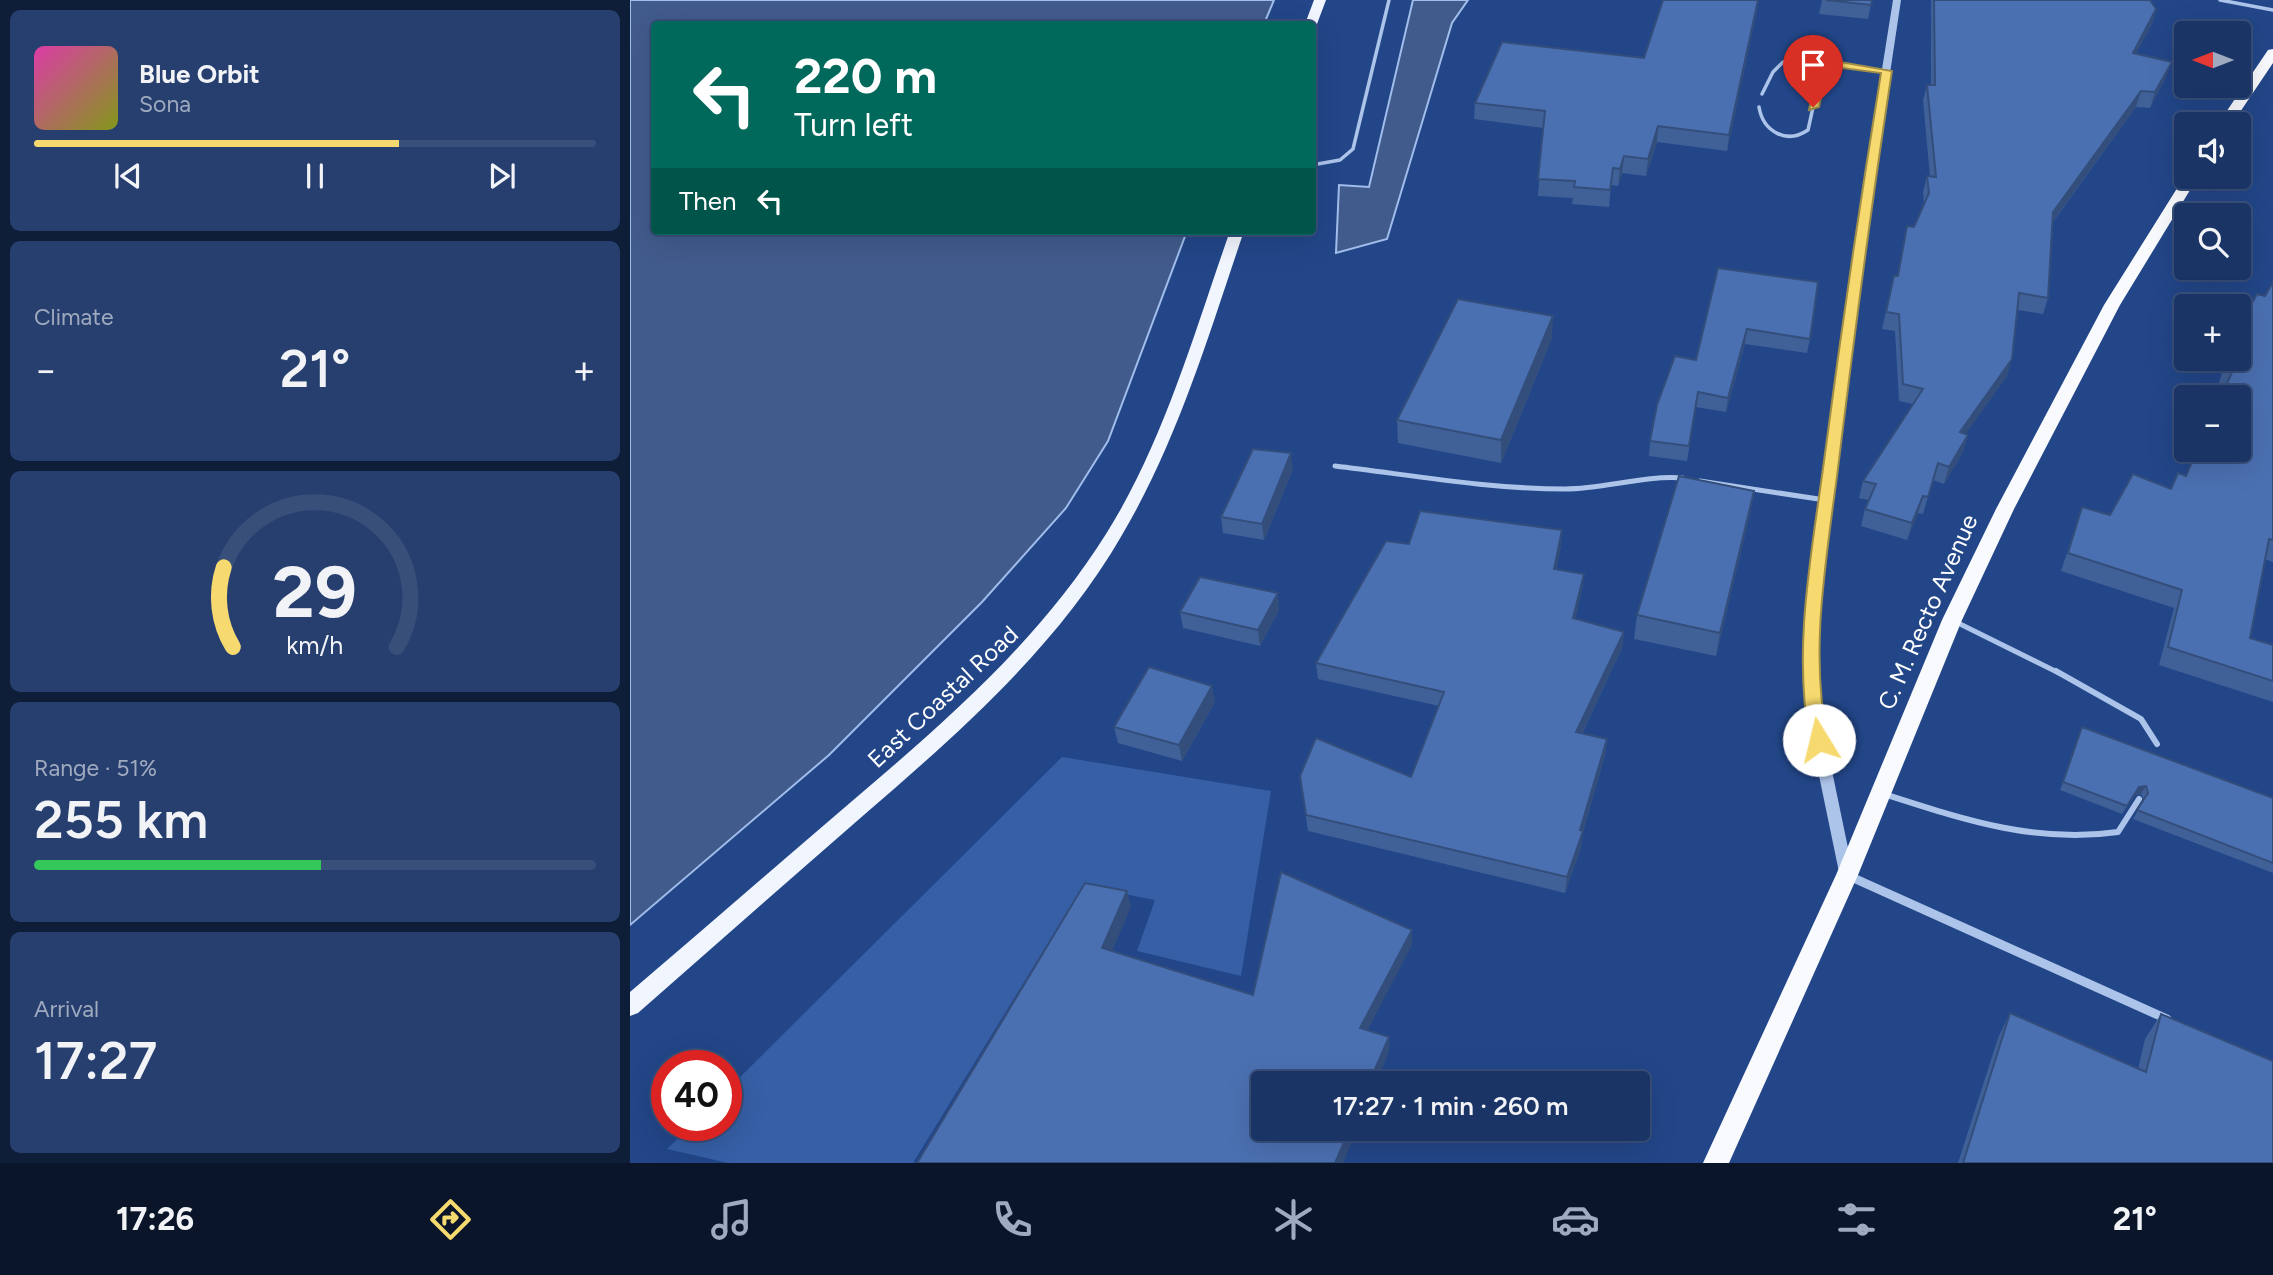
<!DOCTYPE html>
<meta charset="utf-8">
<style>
:root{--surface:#1a3466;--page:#273f6f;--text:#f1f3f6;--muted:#9faabf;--line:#384f7a;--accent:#f6da6f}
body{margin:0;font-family:Figtree,sans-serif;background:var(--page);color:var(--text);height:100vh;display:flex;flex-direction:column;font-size:26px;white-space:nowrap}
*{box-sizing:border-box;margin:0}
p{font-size:23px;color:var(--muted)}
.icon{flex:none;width:38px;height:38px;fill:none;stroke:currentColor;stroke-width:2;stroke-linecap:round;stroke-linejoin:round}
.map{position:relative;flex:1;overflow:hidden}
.side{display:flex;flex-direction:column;gap:10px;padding:10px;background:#0e1d38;width:630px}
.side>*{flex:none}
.hud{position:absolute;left:21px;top:21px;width:665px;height:214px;border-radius:7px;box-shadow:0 7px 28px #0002,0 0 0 2px var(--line);background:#00695c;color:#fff;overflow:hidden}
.needle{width:46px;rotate:270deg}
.controls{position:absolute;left:1544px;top:21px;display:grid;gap:14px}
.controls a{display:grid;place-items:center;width:77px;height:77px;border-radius:7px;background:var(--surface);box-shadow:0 7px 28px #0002,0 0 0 2px var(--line);font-size:35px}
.speed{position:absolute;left:21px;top:1050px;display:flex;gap:14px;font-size:35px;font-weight:700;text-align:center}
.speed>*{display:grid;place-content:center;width:91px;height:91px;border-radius:50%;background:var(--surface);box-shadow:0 7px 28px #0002,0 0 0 2px var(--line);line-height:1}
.speed .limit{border:10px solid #d22;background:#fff;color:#111}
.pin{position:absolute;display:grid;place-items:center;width:60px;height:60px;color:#fff;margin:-72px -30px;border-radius:50% 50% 50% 0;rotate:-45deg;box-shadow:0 0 7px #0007}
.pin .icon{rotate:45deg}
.me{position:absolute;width:77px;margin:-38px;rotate:351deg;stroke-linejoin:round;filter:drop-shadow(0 0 5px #0008)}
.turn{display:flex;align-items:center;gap:24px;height:147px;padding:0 28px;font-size:32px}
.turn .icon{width:91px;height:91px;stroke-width:2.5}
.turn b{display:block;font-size:49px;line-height:60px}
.then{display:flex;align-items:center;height:66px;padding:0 28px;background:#0003;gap:14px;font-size:26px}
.big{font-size:52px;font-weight:600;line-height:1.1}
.side .widget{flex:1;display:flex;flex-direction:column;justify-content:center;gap:10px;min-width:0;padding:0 24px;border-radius:10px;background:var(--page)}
.side .dial{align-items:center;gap:0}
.dial svg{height:182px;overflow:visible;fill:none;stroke:var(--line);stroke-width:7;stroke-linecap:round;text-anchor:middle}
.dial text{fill:var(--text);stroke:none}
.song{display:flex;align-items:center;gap:21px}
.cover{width:84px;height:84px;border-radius:10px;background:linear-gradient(135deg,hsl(320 70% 55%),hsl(70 70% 35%))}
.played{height:7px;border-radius:4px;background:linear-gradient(90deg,var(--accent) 65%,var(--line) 65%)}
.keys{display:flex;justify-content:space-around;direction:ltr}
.heat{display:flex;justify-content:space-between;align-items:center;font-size:38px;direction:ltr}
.charge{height:10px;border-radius:5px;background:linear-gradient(90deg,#34c759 51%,var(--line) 0)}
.trip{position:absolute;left:621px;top:1071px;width:399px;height:70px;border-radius:7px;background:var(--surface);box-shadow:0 7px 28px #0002,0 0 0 2px var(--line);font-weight:600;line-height:70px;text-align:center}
.menu{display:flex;height:112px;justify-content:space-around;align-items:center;background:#0a1529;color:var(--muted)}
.menu .icon{width:49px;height:49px}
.menu .active{color:var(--accent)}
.menu b{font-size:32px;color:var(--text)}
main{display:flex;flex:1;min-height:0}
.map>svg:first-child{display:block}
</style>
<main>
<section class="side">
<div class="widget">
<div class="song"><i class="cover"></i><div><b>Blue Orbit</b><p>Sona</p></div></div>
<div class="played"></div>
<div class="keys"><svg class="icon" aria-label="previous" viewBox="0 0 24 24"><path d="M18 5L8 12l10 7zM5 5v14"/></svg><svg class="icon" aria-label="pause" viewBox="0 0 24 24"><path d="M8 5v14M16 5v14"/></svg><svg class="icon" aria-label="next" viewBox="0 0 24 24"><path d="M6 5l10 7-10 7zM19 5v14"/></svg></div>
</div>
<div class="widget"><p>Climate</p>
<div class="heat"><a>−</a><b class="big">21°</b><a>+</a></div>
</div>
<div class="widget dial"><svg viewBox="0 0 100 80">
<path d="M14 69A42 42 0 1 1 86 69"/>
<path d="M14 69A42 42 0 0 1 10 34" stroke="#f6da6f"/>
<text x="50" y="56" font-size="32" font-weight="700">29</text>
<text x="50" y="72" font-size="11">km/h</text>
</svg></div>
<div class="widget"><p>Range · 51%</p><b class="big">255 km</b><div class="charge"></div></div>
<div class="widget"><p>Arrival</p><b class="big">17:27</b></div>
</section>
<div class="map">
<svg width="1643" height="1163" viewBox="0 0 1643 1163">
<rect width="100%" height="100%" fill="#224688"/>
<path fill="#365fa6" d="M 432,757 L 641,791 L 611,976 L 507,951 L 525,900 L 453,886 L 283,1163 L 98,1163 L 37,1149 L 62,1125 L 96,1125 L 96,1091 Z"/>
<path fill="#415b8c" stroke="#a1bdeb" stroke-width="2" d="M 0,0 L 644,0 L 634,24 L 24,24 L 24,231 L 557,231 L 478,441 L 436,508 L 352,602 L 199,755 L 0,925 Z
M 783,0 L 838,0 L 822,23 L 757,239 L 706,253 L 709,185 L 739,187 Z"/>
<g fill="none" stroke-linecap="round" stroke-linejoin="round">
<path stroke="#adc4ea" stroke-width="3.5" d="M 1590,0 L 1643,10
M 1193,62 L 1256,71
M 1129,107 C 1133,131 1156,145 1178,130 L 1193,62 L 1153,62 L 1143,72 L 1132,94
M 682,165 L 710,160 L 723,149 L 759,0"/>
<path stroke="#adc4ea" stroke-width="5" d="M 705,466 C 781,475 858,489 935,489 C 975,489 1013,475 1053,478
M 1070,481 L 1195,500
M 1326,622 L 1429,673"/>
<path stroke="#adc4ea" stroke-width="6" d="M 1426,671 L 1511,719 L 1527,744
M 1254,794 C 1332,819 1405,844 1488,832 L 1509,799"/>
<path stroke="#adc4ea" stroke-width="9" d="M 1219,876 L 1537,1019"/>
<path fill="#adc4ea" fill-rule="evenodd" d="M 1263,0 L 1271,0 L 1236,233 L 1201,500 L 1188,622 L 1190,713 L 1223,872 L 1221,876 L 1216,878 L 1211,876 L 1209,872 L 1176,713 L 1176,622 L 1189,500 L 1226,233 Z"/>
<path fill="#f1f5fe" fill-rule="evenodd" d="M 684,0 L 696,0 L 687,24 L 682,27 L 682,24 L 675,24 Z
M 600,231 L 614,231 C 579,334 548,440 492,535 C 428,646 331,731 235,814 C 159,880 83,947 8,1013 L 0,1016 L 0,992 C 74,929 147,865 221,802 C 315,722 409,641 476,534 C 534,442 564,333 600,231 Z"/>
<path fill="#f8fafe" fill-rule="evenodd" d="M 1643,49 L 1643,63 L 1602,124 L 1588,124 L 1638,50 Z
M 1556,174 L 1556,177 L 1568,177 L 1490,305 L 1384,509 L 1332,620 L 1228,875 L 1099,1163 L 1073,1163 L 1206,875 L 1312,620 L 1366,509 L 1474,305 Z"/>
</g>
<path fill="#406098" d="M 1033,0 L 1129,0 L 1097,151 L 1027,142 L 1016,176 L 992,173 L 988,186 L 981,185 L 979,207 L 942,204 L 943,198 L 908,196 L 913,128 L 844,119 L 845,103 L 1014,58 Z
M 1192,0 L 1242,0 L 1238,19 L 1189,14 Z
M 1301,0 L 1520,0 L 1526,9 L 1522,24 L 1506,53 L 1536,77 L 1520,108 L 1506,107 L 1423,222 L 1418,298 L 1413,314 L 1388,310 L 1377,376 L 1335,434 L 1333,452 L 1314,484 L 1303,480 L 1293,514 L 1288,513 L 1277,540 L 1231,526 L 1235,509 L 1239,500 L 1229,498 L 1233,481 L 1283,404 L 1269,401 L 1265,331 L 1252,329 L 1264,276 L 1267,276 L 1277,226 L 1284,227 L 1294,204 L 1293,192 L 1297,176 L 1300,177 L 1293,100 L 1297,85 L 1301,85 Z
M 1088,268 L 1180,339 L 1177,353 L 1115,344 L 1096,412 L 1066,407 L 1057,461 L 1019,456 L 1020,441 L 1066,360 Z
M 1643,282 L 1643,562 L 1635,559 L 1620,638 L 1643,645 L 1643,702 L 1529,665 L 1544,608 L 1431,571 L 1452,507 L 1480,515 L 1541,489 L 1556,476 L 1595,388 L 1588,386 L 1596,359 L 1608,359 L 1635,296 Z
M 922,338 L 871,463 L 768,443 L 767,420 Z
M 663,469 L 634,540 L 593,533 L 591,517 Z
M 1124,491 L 1120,514 L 1086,656 L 1004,639 L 1007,615 Z
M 779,544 L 931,546 L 926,569 L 954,574 L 952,590 L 945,619 L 994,632 L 992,648 L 952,734 L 977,739 L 975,755 L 953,832 L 951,847 L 935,893 L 678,831 L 670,776 L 781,777 L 809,706 L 688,679 L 686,663 Z
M 649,610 L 630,646 L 553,628 L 550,612 Z
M 585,702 L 552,761 L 488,743 L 484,727 Z
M 1452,727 L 1643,798 L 1643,873 L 1503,819 L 1514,800 L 1511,794 L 1505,795 L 1492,814 L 1430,790 Z
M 1380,1013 L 1508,1069 L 1515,1039 L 1531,1014 L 1643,1163 L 1328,1163 L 1368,1038 Z"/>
<path fill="#344e7c" d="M 1128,0 L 1129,0 L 1097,151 L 1099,135 Z
M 1526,9 L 1522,24 L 1498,68 L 1503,53 Z
M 1542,62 L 1536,77 L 1520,108 L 1525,92 Z
M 1511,91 L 1506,107 L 1418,228 L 1423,212 Z
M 1028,126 L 1027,142 L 1016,176 L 1018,159 Z
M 994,156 L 992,173 L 988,186 L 990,169 Z
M 923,316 L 922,338 L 871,463 L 871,440 Z
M 1117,329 L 1115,344 L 1096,412 L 1098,398 Z
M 1382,359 L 1377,376 L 1325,449 L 1330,432 Z
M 1338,435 L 1333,452 L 1314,484 L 1319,467 Z
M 661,453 L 663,469 L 634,540 L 632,524 Z
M 1124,491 L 1120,514 L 1086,656 L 1090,633 Z
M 1293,496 L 1288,513 L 1277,540 L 1282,523 Z
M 932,530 L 931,546 L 923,585 L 924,569 Z
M 954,574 L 952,590 L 942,634 L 943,618 Z
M 648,593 L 649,610 L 630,646 L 628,630 Z
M 994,632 L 992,648 L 945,748 L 946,732 Z
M 582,686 L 585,702 L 552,761 L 549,745 Z
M 977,739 L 975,755 L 953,832 L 951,847 L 935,893 L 937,877 Z
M 1516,786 L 1511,794 L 1505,795 L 1492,814 L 1509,787 Z
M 497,891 L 501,907 L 477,963 L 472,948 Z
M 782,930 L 782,945 L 731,1043 L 730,1028 Z
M 759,1037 L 759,1052 L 746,1083 L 739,1083 Z
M 720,1129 L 727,1129 L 713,1163 L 705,1163 Z"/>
<path fill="#4b70b1" stroke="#344e7c" stroke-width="2" d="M 1033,0 L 1128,0 L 1099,135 L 1028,126 L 1018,159 L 994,156 L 990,169 L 983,168 L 980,190 L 944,187 L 945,181 L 908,179 L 915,111 L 845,103 L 872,42 L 1014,58 Z
M 1196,0 L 1242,0 L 1241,5 Z
M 1304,0 L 1520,0 L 1526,9 L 1503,53 L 1542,62 L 1525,92 L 1511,91 L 1423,212 L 1418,298 L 1389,293 L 1382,359 L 1330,432 L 1338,435 L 1319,467 L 1308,463 L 1298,497 L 1293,496 L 1282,523 L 1235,509 L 1246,484 L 1233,481 L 1293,389 L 1273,384 L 1269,314 L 1256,312 L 1264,276 L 1268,276 L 1277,226 L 1284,227 L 1299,193 L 1297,176 L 1306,177 L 1297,85 L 1305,85 Z
M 1088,268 L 1188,282 L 1180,339 L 1117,329 L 1098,398 L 1068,392 L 1059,446 L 1020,441 L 1027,405 L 1045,356 L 1066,360 Z
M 1643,282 L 1643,540 L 1639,539 L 1620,638 L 1643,645 L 1643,681 L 1538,647 L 1552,590 L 1438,553 L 1452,507 L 1480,515 L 1503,474 L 1541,489 L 1548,473 L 1556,476 L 1567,450 L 1608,450 L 1608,397 L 1591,397 L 1603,370 L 1596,368 L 1599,359 L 1608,359 L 1608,329 L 1627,294 L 1635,296 Z
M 828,299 L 923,316 L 871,440 L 767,420 Z
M 623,449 L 661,453 L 632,524 L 591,517 Z
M 1049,476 L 1124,491 L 1090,633 L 1007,615 Z
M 790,511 L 932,530 L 924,569 L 954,574 L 943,618 L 994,632 L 946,732 L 977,739 L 950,830 L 953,831 L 937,877 L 676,815 L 670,776 L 686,738 L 781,777 L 814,692 L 686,663 L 756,541 L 779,544 Z
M 570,577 L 648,593 L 628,630 L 550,612 Z
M 519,667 L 582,686 L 549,745 L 484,727 Z
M 1452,727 L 1643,798 L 1643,863 L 1507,810 L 1518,793 L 1516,786 L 1509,787 L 1497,806 L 1433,782 Z
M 651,872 L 782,930 L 730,1028 L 759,1037 L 739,1083 L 634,1083 L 634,1129 L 720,1129 L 705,1163 L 287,1163 L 455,883 L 497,891 L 472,948 L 623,995 Z
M 1380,1013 L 1516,1072 L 1531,1014 L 1643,1061 L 1643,1163 L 1333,1163 Z"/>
<path fill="#f6da6f" stroke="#a08e48" stroke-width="2" d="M 1193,59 L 1262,71 C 1242,200 1225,330 1209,460 C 1198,551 1178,650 1198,740 L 1189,747 L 1180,740 C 1162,650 1182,551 1194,461 C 1211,331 1230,202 1251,73 L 1198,66 L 1189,107 L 1179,110 L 1188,62 Z"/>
<g text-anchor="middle" stroke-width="7" stroke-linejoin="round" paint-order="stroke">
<g font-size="24" fill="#fff" stroke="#224688">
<text transform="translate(1298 612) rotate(-66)" y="8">C. M. Recto Avenue</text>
<text transform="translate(313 697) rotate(-43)" y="8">East Coastal Road</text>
</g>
</g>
</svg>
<div class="controls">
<a><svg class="needle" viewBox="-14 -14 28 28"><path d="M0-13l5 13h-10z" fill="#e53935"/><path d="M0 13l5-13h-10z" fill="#9faabf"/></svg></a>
<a><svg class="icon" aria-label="sound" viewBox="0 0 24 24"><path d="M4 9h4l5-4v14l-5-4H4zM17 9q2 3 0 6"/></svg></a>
<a><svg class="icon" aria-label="search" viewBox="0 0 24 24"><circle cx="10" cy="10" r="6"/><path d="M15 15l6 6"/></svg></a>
<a>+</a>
<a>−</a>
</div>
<div class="speed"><div class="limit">40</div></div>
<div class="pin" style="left:1183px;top:107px;background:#d93025"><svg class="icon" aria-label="arrive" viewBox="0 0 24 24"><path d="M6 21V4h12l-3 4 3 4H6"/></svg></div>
<svg class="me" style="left:1189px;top:740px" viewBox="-20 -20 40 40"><circle r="19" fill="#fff"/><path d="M0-13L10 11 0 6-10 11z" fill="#f6da6f"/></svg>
<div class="trip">17:27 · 1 min · 260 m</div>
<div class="hud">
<div class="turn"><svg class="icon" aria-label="left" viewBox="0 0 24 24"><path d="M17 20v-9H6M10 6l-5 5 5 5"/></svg><div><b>220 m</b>Turn left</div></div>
<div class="then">Then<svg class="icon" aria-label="left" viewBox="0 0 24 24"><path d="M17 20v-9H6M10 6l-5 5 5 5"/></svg></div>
</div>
</div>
</main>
<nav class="menu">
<b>17:26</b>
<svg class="icon active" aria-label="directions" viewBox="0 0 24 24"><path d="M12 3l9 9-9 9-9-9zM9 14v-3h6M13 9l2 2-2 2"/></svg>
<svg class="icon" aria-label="music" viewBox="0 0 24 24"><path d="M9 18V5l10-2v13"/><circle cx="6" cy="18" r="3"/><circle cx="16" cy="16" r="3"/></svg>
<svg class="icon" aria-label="phone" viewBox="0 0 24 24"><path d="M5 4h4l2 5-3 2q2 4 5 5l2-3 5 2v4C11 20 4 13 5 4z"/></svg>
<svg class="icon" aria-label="climate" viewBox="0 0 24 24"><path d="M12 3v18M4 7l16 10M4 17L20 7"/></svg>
<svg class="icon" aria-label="car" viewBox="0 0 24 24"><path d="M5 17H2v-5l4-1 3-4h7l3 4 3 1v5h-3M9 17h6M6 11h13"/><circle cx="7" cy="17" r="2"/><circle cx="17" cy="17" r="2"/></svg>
<svg class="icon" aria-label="filters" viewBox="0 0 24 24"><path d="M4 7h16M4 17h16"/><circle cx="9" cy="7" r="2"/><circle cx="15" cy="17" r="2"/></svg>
<b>21°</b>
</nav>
